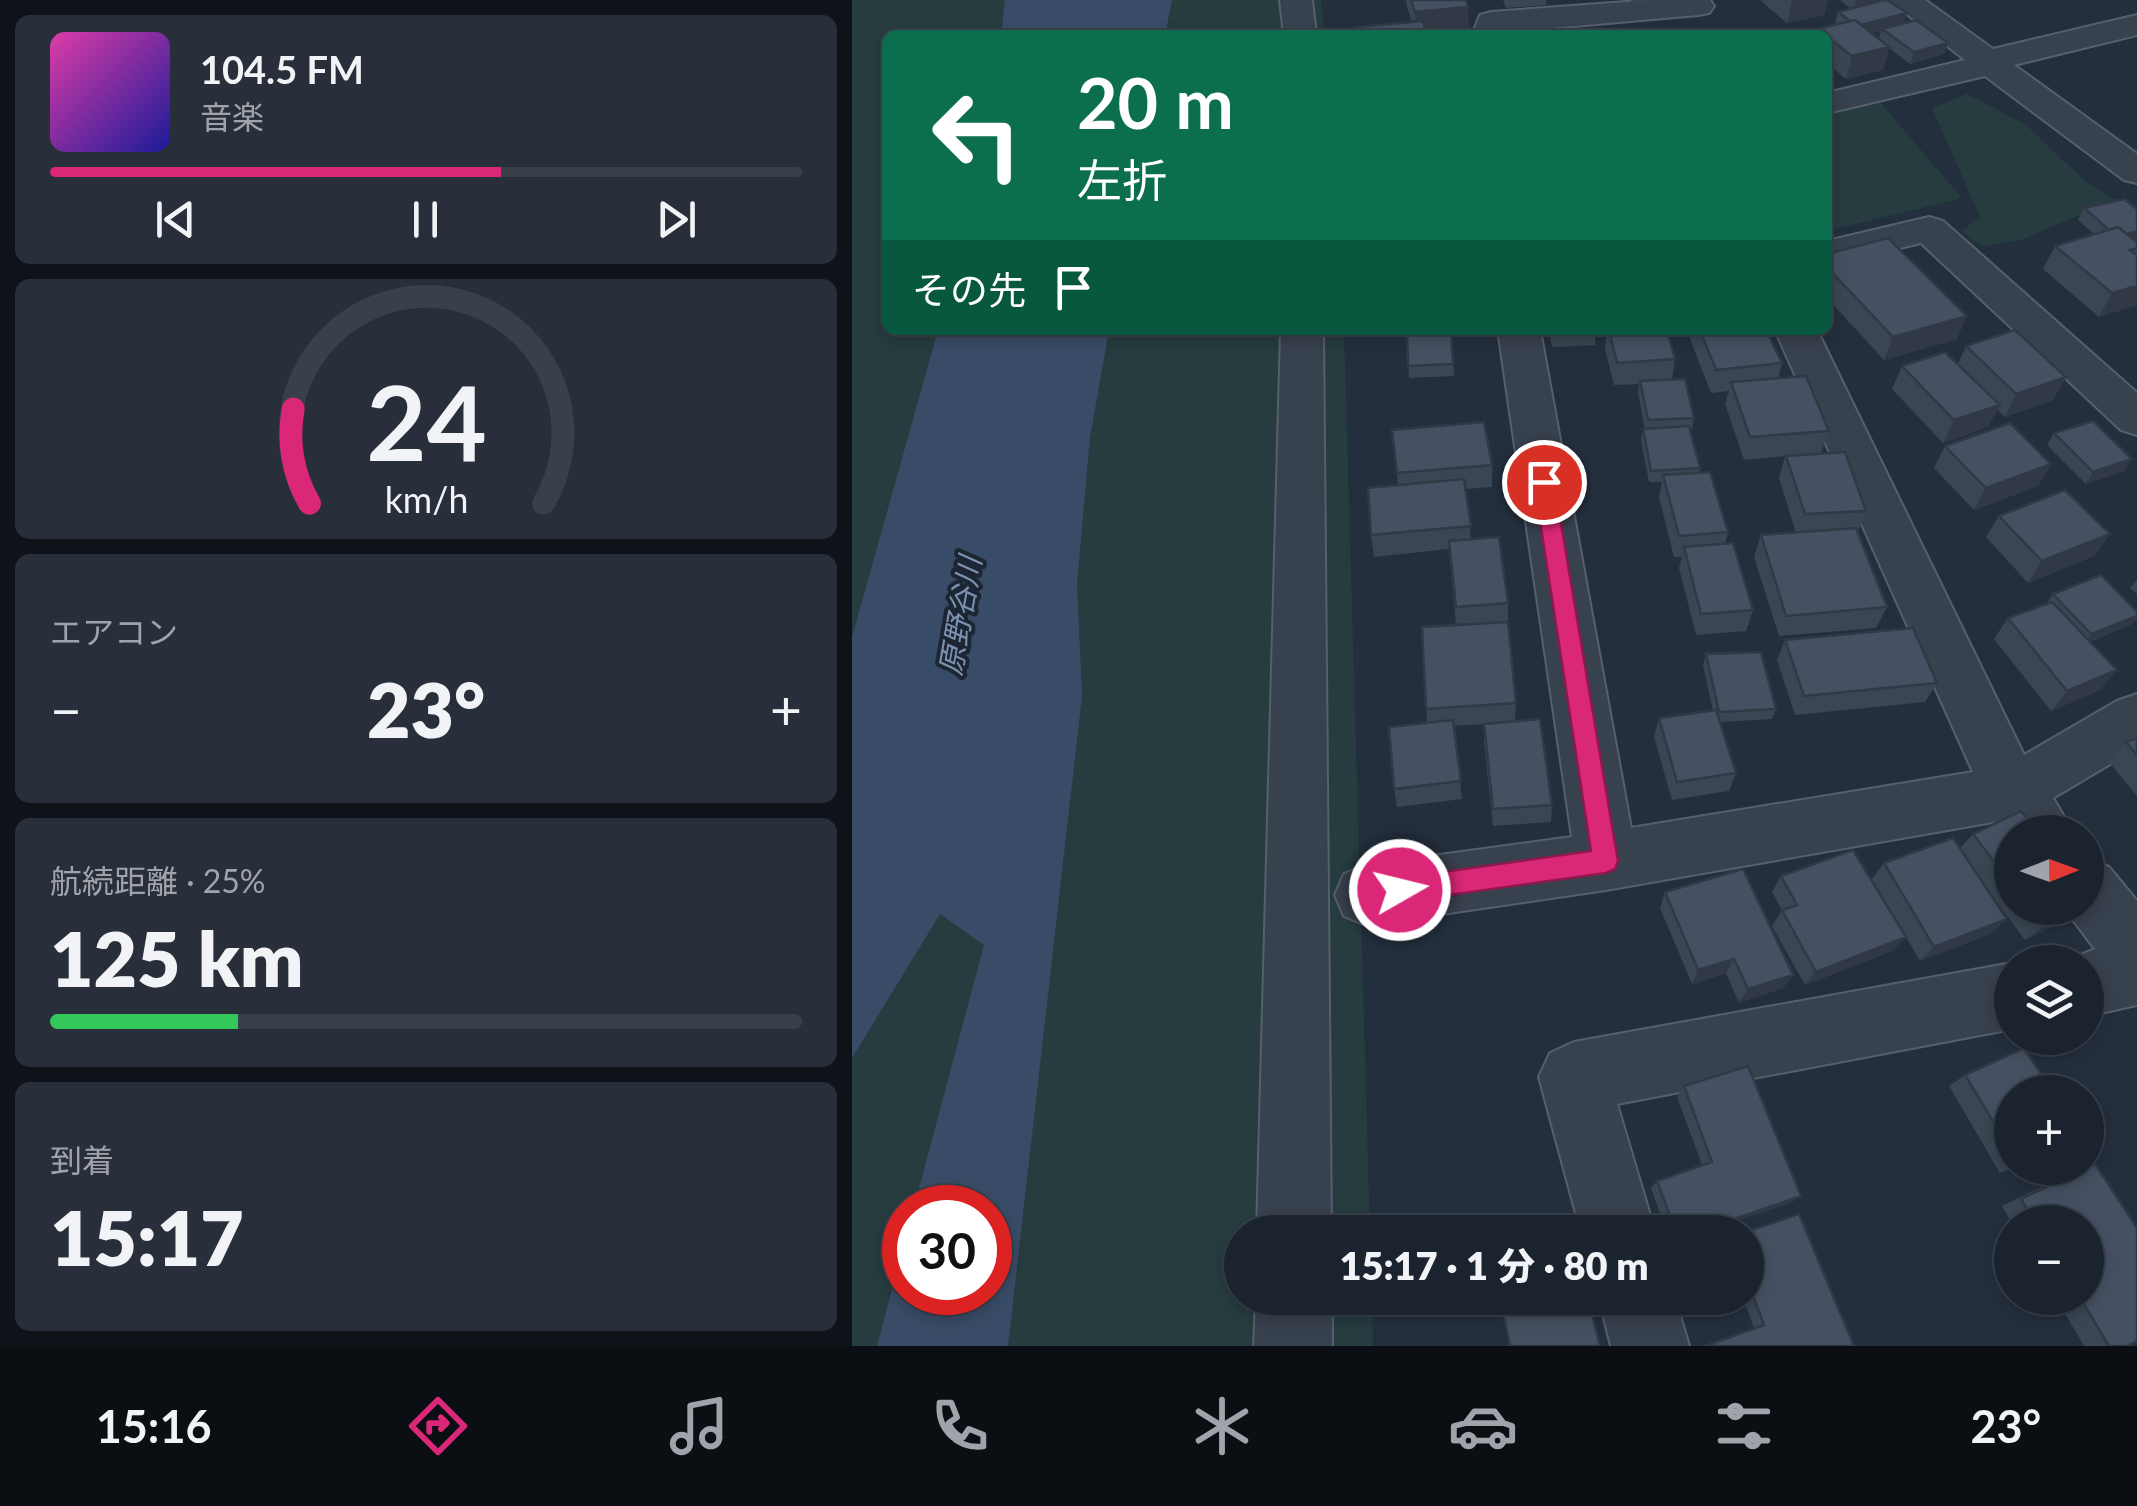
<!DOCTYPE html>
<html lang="ja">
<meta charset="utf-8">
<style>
:root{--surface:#1b232e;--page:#282f3a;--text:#f1f3f6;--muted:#a0a4aa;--line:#39404a;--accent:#db2777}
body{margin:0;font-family:Lato,"Noto Sans JP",sans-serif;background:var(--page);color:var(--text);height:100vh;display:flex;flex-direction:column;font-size:38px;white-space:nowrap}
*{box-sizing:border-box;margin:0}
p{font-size:32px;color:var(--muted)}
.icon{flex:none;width:55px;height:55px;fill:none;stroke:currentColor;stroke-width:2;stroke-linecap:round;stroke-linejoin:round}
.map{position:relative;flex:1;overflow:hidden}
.sheet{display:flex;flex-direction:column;gap:15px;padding:15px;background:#0f1319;width:852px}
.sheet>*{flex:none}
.hud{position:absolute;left:30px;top:30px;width:950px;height:305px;border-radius:15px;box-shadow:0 5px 15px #0003,0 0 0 2px var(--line);background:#0b6e4f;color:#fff;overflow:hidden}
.needle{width:65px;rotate:89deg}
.fabs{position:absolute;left:1142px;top:815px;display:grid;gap:20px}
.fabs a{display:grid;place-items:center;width:110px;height:110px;border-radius:50%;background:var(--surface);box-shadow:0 5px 15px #0003,0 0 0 2px var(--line);font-size:50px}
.speed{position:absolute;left:30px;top:1185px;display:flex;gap:20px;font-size:50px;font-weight:700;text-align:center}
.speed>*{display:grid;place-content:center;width:130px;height:130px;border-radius:50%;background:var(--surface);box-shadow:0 5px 15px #0003,0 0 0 2px var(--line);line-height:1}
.speed .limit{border:15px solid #d22;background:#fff;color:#111}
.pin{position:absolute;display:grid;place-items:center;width:85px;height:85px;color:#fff;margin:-42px;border:5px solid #fff;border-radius:50%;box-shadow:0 2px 10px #0007}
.me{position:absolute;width:110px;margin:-55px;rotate:82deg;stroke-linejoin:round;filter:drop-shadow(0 0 8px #0008)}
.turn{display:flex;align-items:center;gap:35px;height:210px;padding:0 30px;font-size:45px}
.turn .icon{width:130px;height:130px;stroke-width:2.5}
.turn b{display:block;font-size:70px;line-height:85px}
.then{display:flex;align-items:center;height:95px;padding:0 30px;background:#0003;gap:20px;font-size:38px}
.big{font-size:75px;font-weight:800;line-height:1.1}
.sheet .widget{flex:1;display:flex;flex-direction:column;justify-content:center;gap:15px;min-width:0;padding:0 35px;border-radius:15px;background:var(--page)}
.sheet .dial{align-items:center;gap:0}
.dial svg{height:260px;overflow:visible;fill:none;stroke:var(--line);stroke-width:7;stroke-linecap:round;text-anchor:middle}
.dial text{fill:var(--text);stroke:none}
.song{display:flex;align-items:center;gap:30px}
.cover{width:120px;height:120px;border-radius:15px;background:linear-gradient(135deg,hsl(320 70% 55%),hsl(240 70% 35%))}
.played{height:10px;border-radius:5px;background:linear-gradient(90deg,var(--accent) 60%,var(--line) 60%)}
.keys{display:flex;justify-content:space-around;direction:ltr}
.heat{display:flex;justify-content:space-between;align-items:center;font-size:55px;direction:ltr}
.charge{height:15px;border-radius:8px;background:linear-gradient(90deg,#34c759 25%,var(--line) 0)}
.trip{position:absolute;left:372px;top:1215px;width:540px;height:100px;border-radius:50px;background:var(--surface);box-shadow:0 5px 15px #0003,0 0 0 2px var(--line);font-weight:800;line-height:100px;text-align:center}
.dock{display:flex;height:160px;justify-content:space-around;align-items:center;background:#0b0e12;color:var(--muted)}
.dock .icon{width:70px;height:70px}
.dock .current{color:var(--accent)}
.dock b{font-size:45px;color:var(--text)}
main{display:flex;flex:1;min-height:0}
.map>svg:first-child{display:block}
</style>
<main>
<section class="sheet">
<div class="widget">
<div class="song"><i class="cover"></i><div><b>104.5 FM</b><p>音楽</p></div></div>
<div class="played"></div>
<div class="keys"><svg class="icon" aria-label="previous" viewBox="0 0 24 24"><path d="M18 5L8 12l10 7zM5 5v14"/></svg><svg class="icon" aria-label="pause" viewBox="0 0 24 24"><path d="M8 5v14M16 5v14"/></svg><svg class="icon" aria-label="next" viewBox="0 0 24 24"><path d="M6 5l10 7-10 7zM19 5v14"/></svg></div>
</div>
<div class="widget dial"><svg viewBox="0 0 100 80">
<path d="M14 69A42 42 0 1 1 86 69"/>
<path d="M14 69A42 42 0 0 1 9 40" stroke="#db2777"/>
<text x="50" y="56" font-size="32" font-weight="700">24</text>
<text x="50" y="72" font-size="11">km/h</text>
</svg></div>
<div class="widget"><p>エアコン</p>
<div class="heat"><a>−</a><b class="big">23°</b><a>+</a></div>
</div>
<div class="widget"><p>航続距離 · 25%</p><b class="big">125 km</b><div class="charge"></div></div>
<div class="widget"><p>到着</p><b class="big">15:17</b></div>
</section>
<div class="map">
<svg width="1285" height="1346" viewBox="0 0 1285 1346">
<rect width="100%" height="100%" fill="#242f3e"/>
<path fill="#263c3f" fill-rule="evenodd" d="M 0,0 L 469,0 L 473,35 L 35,35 L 35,330 L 492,330 L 518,1232 L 390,1232 L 390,1298 L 520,1298 L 521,1346 L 0,1346 ZM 52,1208 L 138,1208 L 138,1292 L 52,1292 Z
M 1115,94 L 1173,124 L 1234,182 L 1264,200 L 1169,240 L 1129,246 L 1109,231 L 1128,217 L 1080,108 Z
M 1028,102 L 1110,198 L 975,231 L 975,115 Z"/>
<path fill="#394c67" d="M 153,0 L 320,0 L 313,35 L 149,35 Z
M 86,330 L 257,330 L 238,437 L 225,584 L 230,696 L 156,1346 L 25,1346 L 52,1244 L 52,1292 L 138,1292 L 138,1208 L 62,1207 L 132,945 L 88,914 L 0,1058 L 0,637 Z"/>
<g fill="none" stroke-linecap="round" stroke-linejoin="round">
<g stroke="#565f6c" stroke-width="4">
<path id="minor" d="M 428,0 L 460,0 L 464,35 L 432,35 Z
M 801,0 L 858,0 L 862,6 L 857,13 L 846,15 L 620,35 L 628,15 L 639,12 Z
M 1037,0 L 1073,0 L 1141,49 L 1285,15 L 1285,35 L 1162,65 L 1285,154 L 1285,183 L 1272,180 L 1133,76 L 975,113 L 975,93 L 1113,60 Z
M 1077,217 L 1091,221 L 1285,393 L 1285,435 L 1269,430 L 1069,243 L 975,265 L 975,241 Z
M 429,330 L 471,330 L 479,1232 L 405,1232 Z
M 646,330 L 688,330 L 779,828 L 1121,772 L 923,330 L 965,330 L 1172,755 L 1265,701 L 1285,694 L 1285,748 L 1201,798 L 1221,832 L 1160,832 L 1160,839 L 1147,821 L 754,890 L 514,925 L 492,916 L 483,895 L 492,874 L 514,865 L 720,837 Z
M 1235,859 L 1257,867 L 1285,901 L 1285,1005 L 1235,1016 L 1235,962 L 1211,962 L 1243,949 L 1212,908 L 1235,908 Z
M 1160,963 L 1160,1029 L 765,1104 L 803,1232 L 729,1232 L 687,1077 L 698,1053 L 722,1042 Z
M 404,1298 L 480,1298 L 480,1346 L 402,1346 Z
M 747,1298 L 823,1298 L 837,1346 L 759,1346 Z"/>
</g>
<use href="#minor" fill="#38414e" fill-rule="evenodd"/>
</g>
<path fill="#3b4654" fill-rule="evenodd" d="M 554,0 L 614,0 L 617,29 L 574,33 L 575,35 L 505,35 L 504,27 L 560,22 L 555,7 Z
M 651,0 L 694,0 L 694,5 L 654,8 Z
M 779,0 L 816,0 L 780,3 Z
M 908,0 L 976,0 L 972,15 L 935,23 Z
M 988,0 L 1035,0 L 1051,23 L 1096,43 L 1092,54 L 1058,64 L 1037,48 L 1031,70 L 994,79 L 975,63 L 975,35 L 964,35 L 965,29 L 984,25 L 983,24 L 986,12 L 999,9 ZM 1029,30 L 1027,39 L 1019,33 Z
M 1232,208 L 1285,209 L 1285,305 L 1247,317 L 1191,269 L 1203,246 L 1242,234 L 1226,220 Z
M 975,254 L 1105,339 L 1032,360 L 975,298 Z
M 555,330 L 601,364 L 602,376 L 557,378 Z
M 697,330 L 744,330 L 743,345 L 700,347 Z
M 755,330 L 815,330 L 823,359 L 820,380 L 842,418 L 840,429 L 838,429 L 848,468 L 847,472 L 876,532 L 873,544 L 901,610 L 894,631 L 844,635 L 827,568 L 830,557 L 822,557 L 807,497 L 810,482 L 797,482 L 789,440 L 791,429 L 793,429 L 786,393 L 787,384 L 762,385 L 753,349 Z
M 840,330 L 914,330 L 930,363 L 926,378 L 977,431 L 969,453 L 1014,511 L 1006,532 L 1035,607 L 1024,628 L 927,636 L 902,557 L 909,535 L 944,533 L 927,478 L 933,456 L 892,460 L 873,404 L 877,391 L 859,393 L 838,339 Z
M 1114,346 L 1214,377 L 1201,400 L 1153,417 L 1145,409 L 1136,427 L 1091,443 L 1040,389 L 1050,366 L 1106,364 Z
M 540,430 L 640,465 L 640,487 L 614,489 L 619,539 L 656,603 L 656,622 L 664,703 L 663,721 L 700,805 L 699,822 L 641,826 L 632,743 L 632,724 L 602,726 L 610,799 L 545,807 L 542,789 L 575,722 L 574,709 L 604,625 L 597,549 L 522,557 L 519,535 L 546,485 Z
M 1202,433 L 1272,471 L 1234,484 L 1195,445 Z
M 1093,446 L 1199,464 L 1186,486 L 1122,510 L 1082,468 Z
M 1147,516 L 1258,534 L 1242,556 L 1176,583 L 1134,537 Z
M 1285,580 L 1285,594 L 1278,588 Z
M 1201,594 L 1285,612 L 1285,618 L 1278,625 L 1238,642 L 1248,690 L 1199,711 L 1142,639 L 1156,618 L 1194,604 Z
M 933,640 L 1085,683 L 1073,702 L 943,715 L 925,660 Z
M 854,654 L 924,709 L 920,719 L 867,722 L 884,773 L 877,791 L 820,800 L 802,737 L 807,718 L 861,711 L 851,665 Z
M 1285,738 L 1285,796 L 1256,761 L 1274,742 Z
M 1160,832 L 1160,908 L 1233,908 L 1222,916 L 1173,940 L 1134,887 L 1138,934 L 1068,961 L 1020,879 L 1032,863 L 1108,848 L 1121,834 Z
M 929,876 L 1040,951 L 953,985 L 920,926 L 930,910 L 920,892 Z
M 813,892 L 941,975 L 931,988 L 887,1003 L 874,973 L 840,984 L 808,908 Z
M 1113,1075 L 1160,1092 L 1161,1168 L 1148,1173 L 1097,1086 Z
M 832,1086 L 949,1196 L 938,1203 L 852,1232 L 815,1232 L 799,1188 L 805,1181 L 850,1165 L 825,1097 Z
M 1243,1164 L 1275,1346 L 1232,1346 L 1204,1298 L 1235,1298 L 1235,1222 L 1160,1223 L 1150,1206 L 1221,1172 Z
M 895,1232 L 1002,1346 L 850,1346 L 902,1328 L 891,1298 L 895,1298 Z"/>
<path fill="#303945" d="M 944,0 L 976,0 L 972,15 L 935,23 L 940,1 Z
M 1004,0 L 1035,0 L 1001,11 Z
M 616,7 L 617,29 L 564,34 L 563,12 Z
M 1055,13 L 1051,25 L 1002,38 L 1005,26 Z
M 1096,43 L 1092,54 L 1058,64 L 1062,52 Z
M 1037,47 L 1031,70 L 994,79 L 1000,56 Z
M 1285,231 L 1285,242 L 1265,236 Z
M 1285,286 L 1285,305 L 1247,317 L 1260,293 Z
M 1115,316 L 1105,339 L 1032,360 L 1041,337 Z
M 1214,377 L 1201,400 L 1153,417 L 1164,394 Z
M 1148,405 L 1136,427 L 1091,443 L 1102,420 Z
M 1280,459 L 1272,471 L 1234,484 L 1241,472 Z
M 1199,464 L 1186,486 L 1122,510 L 1134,488 Z
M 1258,534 L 1242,556 L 1176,583 L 1190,561 Z
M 1285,616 L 1278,625 L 1230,645 L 1239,634 Z
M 1265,670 L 1248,690 L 1199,711 L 1215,691 Z
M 1228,908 L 1233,908 L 1222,916 L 1173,940 L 1191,926 Z
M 1155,919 L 1138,934 L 1068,961 L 1082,947 Z
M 1054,937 L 1040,951 L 953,985 L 964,972 Z
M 882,959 L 874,973 L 840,984 L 846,970 Z
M 941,975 L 931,988 L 887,1003 L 896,989 Z
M 949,1196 L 938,1203 L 852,1232 L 844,1232 Z"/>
<path fill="#455162" stroke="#303945" stroke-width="2.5" d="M 559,0 L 614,0 L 616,7 L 563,12 Z
M 1032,0 L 1035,0 L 1055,13 L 1009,25 L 1003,20 L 998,21 L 986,12 Z
M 1003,20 L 1037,47 L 1000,56 L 965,29 Z
M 1064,20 L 1096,43 L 1062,52 L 1030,29 Z
M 571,21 L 575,35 L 506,35 L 504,27 Z
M 1272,199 L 1285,209 L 1285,231 L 1275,234 L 1266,227 L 1257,230 L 1232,208 Z
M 1266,227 L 1285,242 L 1285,248 L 1278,250 L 1285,255 L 1285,286 L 1260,293 L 1203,246 Z
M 1036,238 L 1115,316 L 1041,337 L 975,267 L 975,254 Z
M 555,330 L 599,330 L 601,364 L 556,366 Z
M 700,330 L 744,330 L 744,333 L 701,335 Z
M 757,330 L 815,330 L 823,359 L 765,363 Z
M 848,330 L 914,330 L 930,363 L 864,370 Z
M 1163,330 L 1214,377 L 1164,394 L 1114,346 Z
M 1093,352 L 1148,405 L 1102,420 L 1050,366 Z
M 954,376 L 977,431 L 898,437 L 879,382 Z
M 833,379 L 842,418 L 796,420 L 788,381 Z
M 1241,421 L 1280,459 L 1241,472 L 1202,433 Z
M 632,422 L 640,465 L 545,473 L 540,430 Z
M 1158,423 L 1199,464 L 1134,488 L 1093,446 Z
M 837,426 L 848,468 L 799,471 L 791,429 Z
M 993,452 L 1014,511 L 953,514 L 934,456 Z
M 858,472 L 876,532 L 827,536 L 811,475 Z
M 612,479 L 619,526 L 519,535 L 516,488 Z
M 1213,490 L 1258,534 L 1190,561 L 1147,516 Z
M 1004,528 L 1035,607 L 934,616 L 909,535 Z
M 647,537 L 656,603 L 604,607 L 597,541 Z
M 881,543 L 901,610 L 849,614 L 832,547 Z
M 1249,575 L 1285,612 L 1285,616 L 1239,634 L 1201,594 Z
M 1200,602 L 1265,670 L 1215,691 L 1156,618 Z
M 656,622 L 664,703 L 574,709 L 570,627 Z
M 1061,628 L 1085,683 L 952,696 L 933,640 Z
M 909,652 L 924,709 L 867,712 L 854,654 Z
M 864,710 L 884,773 L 825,782 L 807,718 Z
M 688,719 L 700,805 L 641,809 L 632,724 Z
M 601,720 L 609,781 L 542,789 L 537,727 Z
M 1285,738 L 1285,755 L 1274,742 Z
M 1169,811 L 1186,832 L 1160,832 L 1160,885 L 1121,834 Z
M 1101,838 L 1155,919 L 1082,947 L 1032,863 Z
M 1001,850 L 1054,937 L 964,972 L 930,910 L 945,905 L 929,876 Z
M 891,869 L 941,975 L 896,989 L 882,959 L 846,970 L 813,892 Z
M 1177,908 L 1228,908 L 1191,926 Z
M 1172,1048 L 1201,1092 L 1160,1092 L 1160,1153 L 1113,1075 Z
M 896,1066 L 949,1196 L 844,1232 L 824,1232 L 805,1181 L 860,1162 L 832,1086 Z
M 1243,1164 L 1285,1228 L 1285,1341 L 1275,1346 L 1257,1346 L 1228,1298 L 1235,1298 L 1235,1222 L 1183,1222 L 1169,1199 Z
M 947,1214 L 1002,1346 L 854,1346 L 912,1325 L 895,1280 L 894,1232 Z
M 718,1219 L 721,1232 L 662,1232 Z
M 648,1298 L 736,1298 L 748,1346 L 658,1346 Z"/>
<path fill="#db2777" stroke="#8e194d" stroke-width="2.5" d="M 692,474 L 702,482 L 766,861 L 763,869 L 754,873 L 548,902 L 539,899 L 536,890 L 539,882 L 548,878 L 739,851 L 682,482 Z"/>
<g text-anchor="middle" stroke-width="8" stroke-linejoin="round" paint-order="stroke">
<g font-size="30" font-style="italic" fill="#7c92b1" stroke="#1d2633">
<text transform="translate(109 616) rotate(-80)" y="10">原野谷川</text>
</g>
</g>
</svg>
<div class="fabs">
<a><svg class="needle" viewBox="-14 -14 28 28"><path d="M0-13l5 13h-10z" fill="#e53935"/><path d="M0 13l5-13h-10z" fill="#a0a4aa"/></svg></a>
<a><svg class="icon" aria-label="layers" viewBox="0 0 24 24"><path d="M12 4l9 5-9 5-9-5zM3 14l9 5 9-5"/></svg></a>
<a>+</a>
<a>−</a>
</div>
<div class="speed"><div class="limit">30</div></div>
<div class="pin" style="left:692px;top:482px;background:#d93025"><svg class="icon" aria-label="arrive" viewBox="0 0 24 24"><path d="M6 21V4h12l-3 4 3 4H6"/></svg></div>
<svg class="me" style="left:548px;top:890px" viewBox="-20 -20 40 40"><circle r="17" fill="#db2777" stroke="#fff" stroke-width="3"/><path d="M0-11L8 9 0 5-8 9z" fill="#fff"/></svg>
<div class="trip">15:17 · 1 分 · 80 m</div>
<div class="hud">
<div class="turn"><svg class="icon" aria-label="left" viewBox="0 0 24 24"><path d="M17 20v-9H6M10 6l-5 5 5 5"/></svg><div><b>20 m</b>左折</div></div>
<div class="then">その先<svg class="icon" aria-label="arrive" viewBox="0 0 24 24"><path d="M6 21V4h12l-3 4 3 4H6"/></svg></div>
</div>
</div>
</main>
<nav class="dock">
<b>15:16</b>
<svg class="icon current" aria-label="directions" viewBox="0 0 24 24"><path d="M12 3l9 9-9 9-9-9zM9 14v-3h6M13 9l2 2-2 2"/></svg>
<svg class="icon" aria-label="music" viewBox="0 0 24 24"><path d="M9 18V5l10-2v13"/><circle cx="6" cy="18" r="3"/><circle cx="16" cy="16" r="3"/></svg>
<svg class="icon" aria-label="phone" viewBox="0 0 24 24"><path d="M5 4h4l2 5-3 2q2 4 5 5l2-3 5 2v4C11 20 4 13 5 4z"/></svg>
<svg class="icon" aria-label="climate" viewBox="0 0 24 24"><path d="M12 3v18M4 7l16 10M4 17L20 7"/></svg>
<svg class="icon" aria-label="car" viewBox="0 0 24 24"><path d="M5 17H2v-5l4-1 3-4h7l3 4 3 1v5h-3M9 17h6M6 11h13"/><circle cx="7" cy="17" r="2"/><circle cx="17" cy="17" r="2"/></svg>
<svg class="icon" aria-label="filters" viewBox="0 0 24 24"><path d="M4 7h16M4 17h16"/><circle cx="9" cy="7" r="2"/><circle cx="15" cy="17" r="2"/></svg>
<b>23°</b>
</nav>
